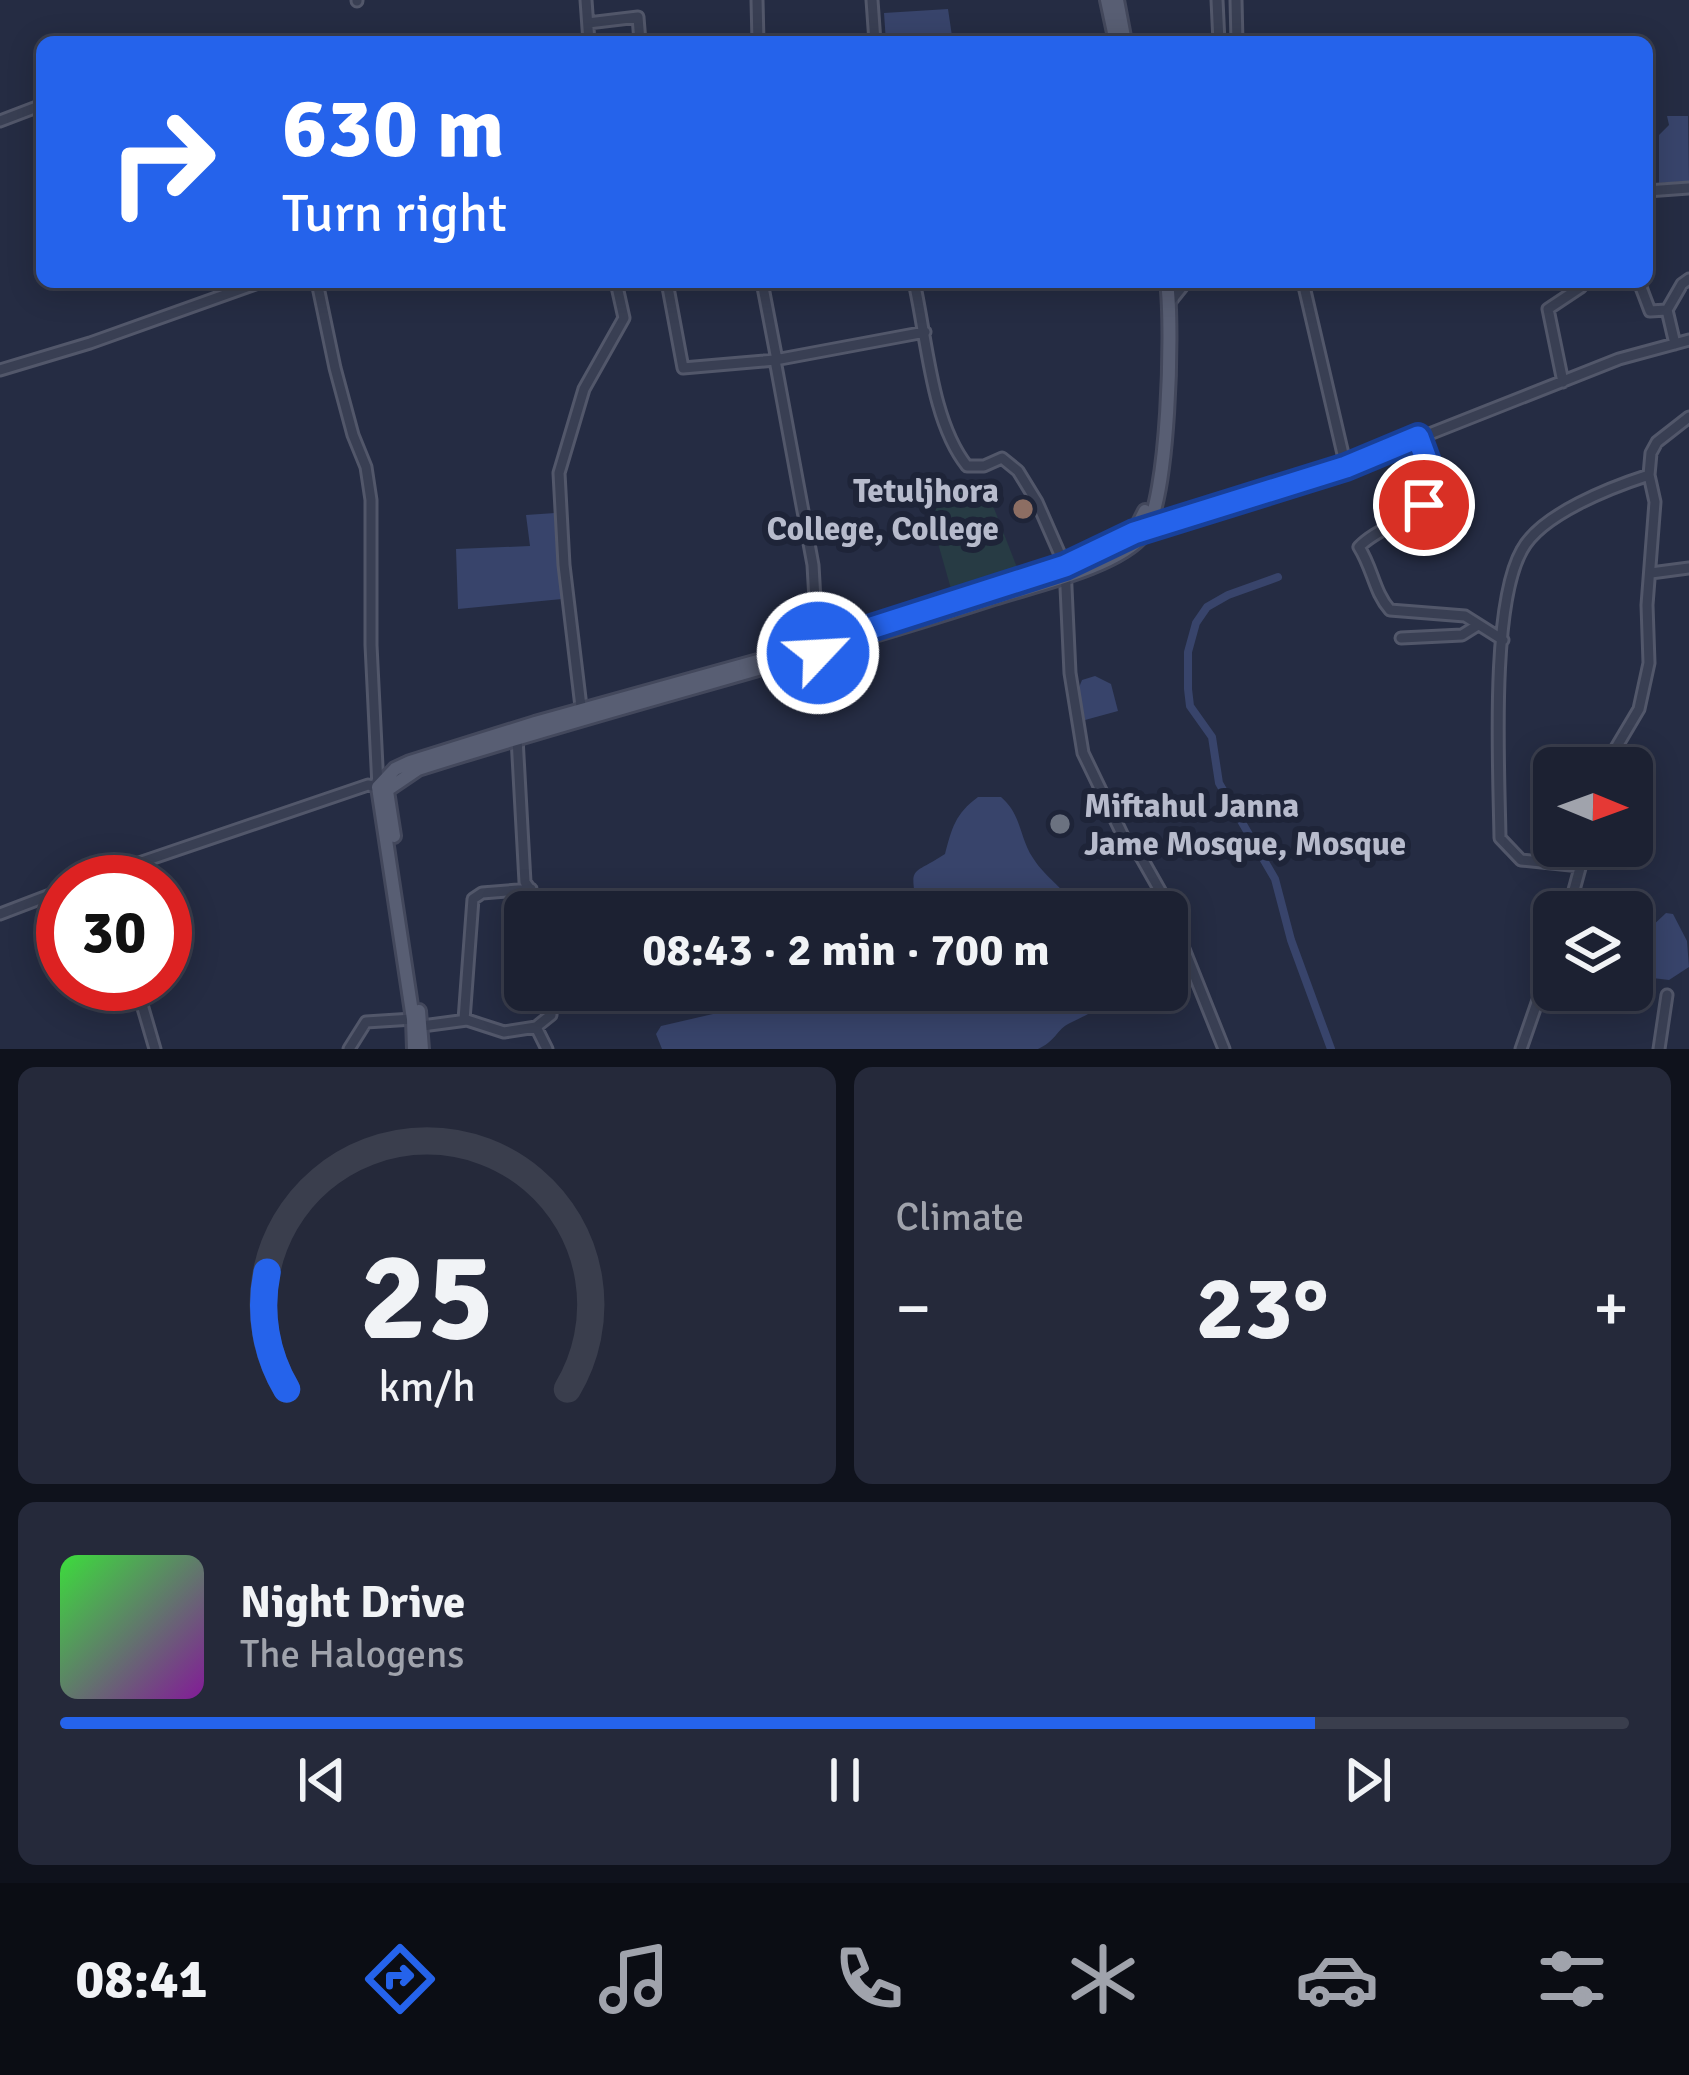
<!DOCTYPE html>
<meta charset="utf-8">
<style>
:root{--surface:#1c2132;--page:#25293a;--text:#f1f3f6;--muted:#a0a3ac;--line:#3a3e4d;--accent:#2563eb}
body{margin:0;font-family:Signika,sans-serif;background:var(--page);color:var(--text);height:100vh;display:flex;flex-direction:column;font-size:45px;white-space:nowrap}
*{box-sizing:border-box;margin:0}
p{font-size:39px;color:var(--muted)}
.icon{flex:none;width:66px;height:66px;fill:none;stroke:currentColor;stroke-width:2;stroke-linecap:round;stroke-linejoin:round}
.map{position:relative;height:1049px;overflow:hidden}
.side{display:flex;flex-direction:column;gap:18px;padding:18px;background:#0f121c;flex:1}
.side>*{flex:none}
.banner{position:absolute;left:36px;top:36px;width:1617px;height:252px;border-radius:18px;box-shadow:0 6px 30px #0003,0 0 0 3px var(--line);background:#2563eb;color:#fff;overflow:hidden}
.needle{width:78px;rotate:91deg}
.controls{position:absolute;left:1533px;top:747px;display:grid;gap:24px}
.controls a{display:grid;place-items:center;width:120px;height:120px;border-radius:18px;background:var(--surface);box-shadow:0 6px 30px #0003,0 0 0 3px var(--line);font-size:60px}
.speed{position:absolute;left:36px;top:855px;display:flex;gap:24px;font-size:60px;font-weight:700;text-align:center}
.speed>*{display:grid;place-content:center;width:156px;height:156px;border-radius:50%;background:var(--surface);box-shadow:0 6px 30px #0003,0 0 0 3px var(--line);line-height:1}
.speed .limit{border:18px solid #d22;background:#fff;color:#111}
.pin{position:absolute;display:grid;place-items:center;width:102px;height:102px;color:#fff;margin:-51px;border:6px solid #fff;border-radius:50%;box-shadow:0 3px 12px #0007}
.me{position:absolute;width:132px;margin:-66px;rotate:65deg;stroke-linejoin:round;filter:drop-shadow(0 0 9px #0008)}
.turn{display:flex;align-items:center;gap:42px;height:252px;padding:0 48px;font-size:54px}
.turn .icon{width:156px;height:156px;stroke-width:2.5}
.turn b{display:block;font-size:84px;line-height:102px}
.big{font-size:90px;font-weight:700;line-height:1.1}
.side .tile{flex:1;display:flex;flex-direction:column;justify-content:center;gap:18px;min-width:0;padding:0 42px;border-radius:18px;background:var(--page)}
.side .dial{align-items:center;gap:0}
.dial svg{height:312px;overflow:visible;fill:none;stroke:var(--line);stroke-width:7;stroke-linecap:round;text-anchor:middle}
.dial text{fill:var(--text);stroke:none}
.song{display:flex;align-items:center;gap:36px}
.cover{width:144px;height:144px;border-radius:18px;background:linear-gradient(135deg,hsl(120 70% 55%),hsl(290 70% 35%))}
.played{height:12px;border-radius:6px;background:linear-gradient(90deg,var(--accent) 80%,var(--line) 80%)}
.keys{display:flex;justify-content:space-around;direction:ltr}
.heat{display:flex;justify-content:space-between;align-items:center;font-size:66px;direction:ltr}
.side .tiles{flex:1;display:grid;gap:18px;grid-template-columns:1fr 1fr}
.tile:last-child{grid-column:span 2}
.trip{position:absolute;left:504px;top:891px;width:684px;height:120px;border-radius:18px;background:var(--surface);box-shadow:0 6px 30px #0003,0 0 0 3px var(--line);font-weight:700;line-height:120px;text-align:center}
.tabs{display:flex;height:192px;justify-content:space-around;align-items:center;background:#0b0d14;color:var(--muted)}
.tabs .icon{width:84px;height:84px}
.tabs .current{color:var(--accent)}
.tabs b{font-size:54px;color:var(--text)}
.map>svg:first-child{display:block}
</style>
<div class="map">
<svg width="1689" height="1049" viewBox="0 0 1689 1049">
<rect width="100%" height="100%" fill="#252c43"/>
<path fill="#273b44" d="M 983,480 L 1018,570 L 953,596 L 926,501 Z"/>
<path fill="#38446b" d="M 948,9 L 952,36 L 945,42 L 886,42 L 884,13 Z
M 1667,116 L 1688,116 L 1689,181 L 1659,183 L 1659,135 L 1669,125 Z
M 555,513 L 562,599 L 458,609 L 456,549 L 530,546 L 526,515 Z
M 1095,676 L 1111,684 L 1118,711 L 1085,720 L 1078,690 L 1082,680 Z
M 978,797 L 1001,797 C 1022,815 1019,837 1033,858 C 1046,879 1067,889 1077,912 L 917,912 C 911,863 908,878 945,854 C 952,828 955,814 978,797 Z
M 1666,913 L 1673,914 L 1687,941 L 1689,967 L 1669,980 L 1636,976 L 1632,973 L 1632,945 Z
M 779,990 L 1110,990 C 1103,1010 1087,1014 1070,1023 C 1057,1029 1055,1042 1038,1049 L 662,1049 L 656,1034 L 661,1026 L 769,1001 Z"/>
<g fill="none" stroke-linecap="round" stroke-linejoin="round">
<path stroke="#38446b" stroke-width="8" d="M 1278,577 L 1228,595 L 1207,607 L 1196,623 L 1188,652 L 1188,689 L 1190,706 L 1212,737 L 1219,783 L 1275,879 L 1291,940 L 1331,1049"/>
<g stroke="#52576a" stroke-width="15">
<path id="minor" d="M 586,0 L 589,42
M 757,0 L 758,42
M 872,0 L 875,42
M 1217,0 L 1219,42
M 1236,0 L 1237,42
M 357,1 L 357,0
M 588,23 L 638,17 L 640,42
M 0,121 L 42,105
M 1647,191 L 1689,188
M 667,282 L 683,368 L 775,360 L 925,332
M 762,282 L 777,360
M 914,282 C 927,338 931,421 967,466 L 984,466 L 1002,458 L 1018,471 L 1037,502 L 1065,566 L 1070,673 L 1083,753 L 1123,836 L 1141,857 L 1162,894 L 1224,1049
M 1303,282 L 1346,467
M 1639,282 L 1650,311 L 1667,310
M 1170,302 L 1186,282
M 1675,344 L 1667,310 L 1682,284 L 1689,279
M 775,360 L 813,565 L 818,653
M 0,370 L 90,343 L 261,282
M 1563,382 L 1548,309 L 1581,287
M 1418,437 L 1435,491 C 1421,518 1380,525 1359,547 C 1373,569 1374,592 1390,610 L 1465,616 L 1503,640
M 1146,533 L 1346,467 L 1619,359 L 1689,340
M 1651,573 L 1689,568
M 1401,638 L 1462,635 L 1478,625
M 582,715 L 564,565 L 559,473 L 584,389 L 624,318 L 616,282
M 517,738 L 525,882 L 546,912
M 1604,768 L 1639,709 L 1649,663 L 1647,605 L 1655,502 L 1649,475 L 1651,453 L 1657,442 L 1689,417
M 1580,866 L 1521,860 L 1500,838 C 1499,770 1490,606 1522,550 C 1541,514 1612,487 1649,475
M 83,882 L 368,785 L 378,787 L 371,645 L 371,500 L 366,467 L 353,435 L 335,368 L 317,282
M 1568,912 L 1586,846
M 0,914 L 63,890
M 136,984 L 155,1049
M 464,1020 L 473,899 L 482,893 L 531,889
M 422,1026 L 467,1020 L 504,1032 L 536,1027
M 349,1049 L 366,1022 L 413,1019
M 547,1049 L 536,1027 L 551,1015 L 553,990
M 1521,1049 L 1554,954
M 1659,1049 L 1667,995"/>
</g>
<g stroke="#43485c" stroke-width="18">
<path id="major" d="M 1107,0 L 1116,42
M 1117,0 L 1125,42
M 970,597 L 1109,549 L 1134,533 L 1145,511
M 378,787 L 395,769 L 410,762 L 535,723 L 790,652
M 378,787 L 413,1019 L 414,1049
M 387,790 L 418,769 C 609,708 804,660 994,598 C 1034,585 1118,567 1144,534 C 1169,501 1173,326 1167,282
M 387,791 L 394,836
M 419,1011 L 422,1049"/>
</g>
<use href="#minor" stroke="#393f53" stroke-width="9"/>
<use href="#major" stroke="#585e73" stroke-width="12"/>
</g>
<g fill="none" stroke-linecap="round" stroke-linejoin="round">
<g stroke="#184099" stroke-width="30">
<path id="route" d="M 818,653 L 815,646 L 1065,566 L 1134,533 L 1346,467 L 1418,437 L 1434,481 L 1432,499 L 1424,505"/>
</g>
<use href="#route" stroke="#2563eb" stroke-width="21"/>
</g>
<circle fill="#8d6e63" stroke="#1e2438" stroke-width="4.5" cx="1023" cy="509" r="12"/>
<circle fill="#6b7280" stroke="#1e2438" stroke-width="4.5" cx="1060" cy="824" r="12"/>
<g text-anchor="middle" stroke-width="12" stroke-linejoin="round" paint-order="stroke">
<g font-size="33" font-weight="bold" fill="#b7bbcc" stroke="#1e2438" text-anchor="end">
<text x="999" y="502">Tetuljhora<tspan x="999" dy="38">College, College</tspan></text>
<text x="1084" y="817" text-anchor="start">Miftahul Janna<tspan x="1084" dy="38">Jame Mosque, Mosque</tspan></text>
</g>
</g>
</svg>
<div class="controls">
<a><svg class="needle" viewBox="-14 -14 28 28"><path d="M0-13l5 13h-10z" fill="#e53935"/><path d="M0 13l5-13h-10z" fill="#a0a3ac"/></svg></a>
<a><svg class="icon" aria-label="layers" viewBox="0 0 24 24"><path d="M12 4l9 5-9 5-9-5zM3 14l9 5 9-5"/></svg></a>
</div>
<div class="speed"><div class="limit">30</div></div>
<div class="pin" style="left:1424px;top:505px;background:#d93025"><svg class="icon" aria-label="arrive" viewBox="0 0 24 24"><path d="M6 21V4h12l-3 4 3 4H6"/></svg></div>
<svg class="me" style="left:818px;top:653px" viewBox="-20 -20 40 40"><circle r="17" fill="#2563eb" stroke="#fff" stroke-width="3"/><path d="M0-11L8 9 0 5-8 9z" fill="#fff"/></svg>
<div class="trip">08:43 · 2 min · 700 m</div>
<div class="banner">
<div class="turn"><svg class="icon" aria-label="right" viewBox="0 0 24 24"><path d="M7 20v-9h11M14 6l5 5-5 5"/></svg><div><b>630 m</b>Turn right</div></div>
</div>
</div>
<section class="side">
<div class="tiles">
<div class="tile dial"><svg viewBox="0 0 100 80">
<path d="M14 69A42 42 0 1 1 86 69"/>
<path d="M14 69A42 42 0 0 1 9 39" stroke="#2563eb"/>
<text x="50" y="56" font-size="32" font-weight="700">25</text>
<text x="50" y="72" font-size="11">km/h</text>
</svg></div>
<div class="tile"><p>Climate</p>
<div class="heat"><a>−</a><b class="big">23°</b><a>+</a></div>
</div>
<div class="tile">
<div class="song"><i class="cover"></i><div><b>Night Drive</b><p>The Halogens</p></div></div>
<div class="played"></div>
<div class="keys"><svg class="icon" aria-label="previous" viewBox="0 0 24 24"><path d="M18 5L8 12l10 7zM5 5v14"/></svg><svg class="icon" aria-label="pause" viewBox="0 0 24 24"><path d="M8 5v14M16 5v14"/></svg><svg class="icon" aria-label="next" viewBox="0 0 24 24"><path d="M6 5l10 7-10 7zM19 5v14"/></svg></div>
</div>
</div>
</section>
<nav class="tabs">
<b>08:41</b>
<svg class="icon current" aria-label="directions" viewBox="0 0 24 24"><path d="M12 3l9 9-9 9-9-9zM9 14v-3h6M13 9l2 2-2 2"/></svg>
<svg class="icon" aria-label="music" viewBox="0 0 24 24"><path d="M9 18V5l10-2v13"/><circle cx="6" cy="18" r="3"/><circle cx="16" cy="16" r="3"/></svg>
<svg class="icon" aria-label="phone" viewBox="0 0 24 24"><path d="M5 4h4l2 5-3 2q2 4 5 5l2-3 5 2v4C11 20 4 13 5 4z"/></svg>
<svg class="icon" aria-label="climate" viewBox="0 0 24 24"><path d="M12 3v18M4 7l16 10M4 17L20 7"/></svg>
<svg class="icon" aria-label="car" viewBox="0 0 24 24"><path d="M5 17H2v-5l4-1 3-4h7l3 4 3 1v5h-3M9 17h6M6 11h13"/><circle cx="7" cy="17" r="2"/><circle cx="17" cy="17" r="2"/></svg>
<svg class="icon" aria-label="filters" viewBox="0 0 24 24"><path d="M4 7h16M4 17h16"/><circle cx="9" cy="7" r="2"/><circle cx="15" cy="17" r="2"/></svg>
</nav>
